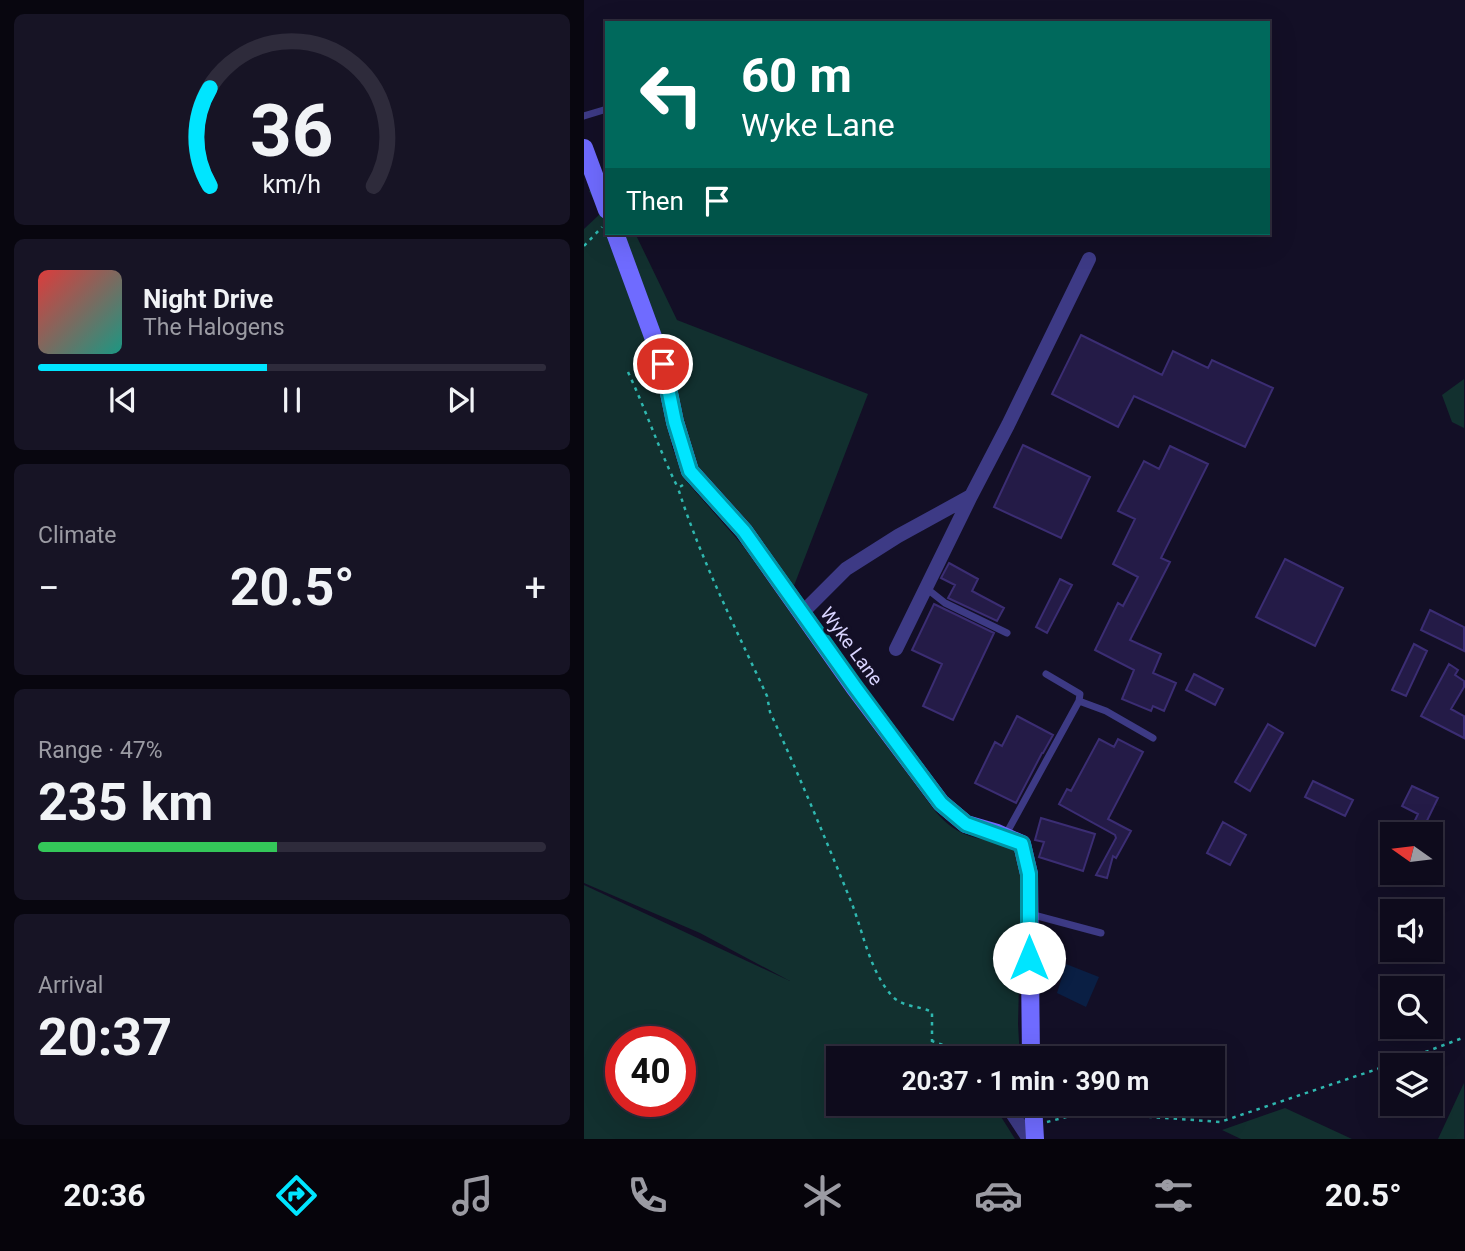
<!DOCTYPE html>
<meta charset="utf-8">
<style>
:root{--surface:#0e0b1c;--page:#171425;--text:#f1f3f6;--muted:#9b9ba3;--line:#2e2b3b;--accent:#00e5ff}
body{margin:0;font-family:Roboto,sans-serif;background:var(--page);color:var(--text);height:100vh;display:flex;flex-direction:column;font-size:26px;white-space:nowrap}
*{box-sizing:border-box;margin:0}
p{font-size:23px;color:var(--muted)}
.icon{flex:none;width:38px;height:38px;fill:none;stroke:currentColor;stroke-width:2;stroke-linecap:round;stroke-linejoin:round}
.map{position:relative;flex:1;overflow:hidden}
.drawer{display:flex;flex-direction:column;gap:14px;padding:14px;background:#08060f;width:584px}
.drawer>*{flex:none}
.banner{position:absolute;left:21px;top:21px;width:665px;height:214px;border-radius:0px;box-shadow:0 7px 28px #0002,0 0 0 2px var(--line);background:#00695c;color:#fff;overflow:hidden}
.needle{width:46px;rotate:284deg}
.fabs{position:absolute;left:796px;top:822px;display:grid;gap:14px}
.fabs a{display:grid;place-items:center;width:63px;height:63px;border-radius:0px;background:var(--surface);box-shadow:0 7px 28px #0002,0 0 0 2px var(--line);font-size:35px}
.speed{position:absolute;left:21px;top:1026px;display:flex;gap:14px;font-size:35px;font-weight:700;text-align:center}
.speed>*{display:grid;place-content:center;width:91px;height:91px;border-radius:50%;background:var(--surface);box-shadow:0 7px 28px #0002,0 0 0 2px var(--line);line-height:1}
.speed .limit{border:10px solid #d22;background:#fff;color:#111}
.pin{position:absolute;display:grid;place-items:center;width:60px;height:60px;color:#fff;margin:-30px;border:4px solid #fff;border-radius:50%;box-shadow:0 2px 7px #0007}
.me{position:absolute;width:77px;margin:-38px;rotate:0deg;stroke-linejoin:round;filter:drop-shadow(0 0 5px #0008)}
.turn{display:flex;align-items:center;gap:24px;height:147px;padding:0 21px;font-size:32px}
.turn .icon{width:91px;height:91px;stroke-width:2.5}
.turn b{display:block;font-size:49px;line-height:60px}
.then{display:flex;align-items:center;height:66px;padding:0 21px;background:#0003;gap:14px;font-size:26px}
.big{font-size:52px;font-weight:700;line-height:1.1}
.drawer .tile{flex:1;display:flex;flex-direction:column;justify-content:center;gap:10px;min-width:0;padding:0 24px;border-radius:10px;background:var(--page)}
.drawer .dial{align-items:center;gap:0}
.dial svg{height:182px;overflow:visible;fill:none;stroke:var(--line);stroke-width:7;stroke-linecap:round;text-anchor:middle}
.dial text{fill:var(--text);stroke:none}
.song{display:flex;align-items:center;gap:21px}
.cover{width:84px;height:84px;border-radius:10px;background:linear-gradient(135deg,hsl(0 70% 55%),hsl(170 70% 35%))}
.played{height:7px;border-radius:4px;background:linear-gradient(90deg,var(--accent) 45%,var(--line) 45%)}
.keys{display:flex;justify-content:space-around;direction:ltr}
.heat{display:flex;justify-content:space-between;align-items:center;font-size:38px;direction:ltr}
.charge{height:10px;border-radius:5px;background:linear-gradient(90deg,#34c759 47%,var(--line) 0)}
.trip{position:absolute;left:242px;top:1046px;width:399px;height:70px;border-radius:0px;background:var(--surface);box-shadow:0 7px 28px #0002,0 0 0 2px var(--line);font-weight:700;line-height:70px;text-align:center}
.tab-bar{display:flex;height:112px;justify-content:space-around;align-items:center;background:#06040b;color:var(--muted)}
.tab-bar .icon{width:49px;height:49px}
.tab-bar .active{color:var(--accent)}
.tab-bar b{font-size:32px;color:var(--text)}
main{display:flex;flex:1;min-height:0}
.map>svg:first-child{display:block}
</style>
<main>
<section class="drawer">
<div class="tile dial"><svg viewBox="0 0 100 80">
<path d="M14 69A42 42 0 1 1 86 69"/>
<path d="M14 69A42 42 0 0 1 14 26" stroke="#00e5ff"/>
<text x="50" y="56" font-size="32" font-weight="700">36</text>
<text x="50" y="72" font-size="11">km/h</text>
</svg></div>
<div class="tile">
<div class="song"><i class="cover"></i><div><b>Night Drive</b><p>The Halogens</p></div></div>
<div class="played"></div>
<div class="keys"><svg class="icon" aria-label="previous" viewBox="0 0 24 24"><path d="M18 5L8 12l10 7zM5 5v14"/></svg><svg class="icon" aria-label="pause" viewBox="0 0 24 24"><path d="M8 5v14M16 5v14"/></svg><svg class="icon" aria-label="next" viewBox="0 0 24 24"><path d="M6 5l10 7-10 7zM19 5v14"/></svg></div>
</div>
<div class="tile"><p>Climate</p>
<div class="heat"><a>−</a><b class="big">20.5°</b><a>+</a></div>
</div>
<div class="tile"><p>Range · 47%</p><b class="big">235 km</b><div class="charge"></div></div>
<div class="tile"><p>Arrival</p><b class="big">20:37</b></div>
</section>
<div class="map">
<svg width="881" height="1139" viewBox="0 0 881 1139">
<rect width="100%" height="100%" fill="#130f26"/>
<path fill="#12302f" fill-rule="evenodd" d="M 8,189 L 23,212 L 23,233 L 51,233 L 93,320 L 284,394 L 206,596 L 106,471 L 84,421 L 88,447 L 103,482 L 160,547 L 351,811 C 363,825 374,833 392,838 C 404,841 419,840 429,848 C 434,853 436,862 438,868 L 434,1024 L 436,1059 L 254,1059 L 254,1104 L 409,1104 L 431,1139 L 0,1139 L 0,885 L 206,981 L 116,933 L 0,883 L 0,229 L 17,213 L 5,191 ZM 37,1041 L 96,1041 L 96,1101 L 37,1101 Z
M 880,379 L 880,428 L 868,422 L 858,395 Z
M 880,1083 L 880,1139 L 854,1139 Z
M 701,1108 L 768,1139 L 657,1139 L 638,1130 Z"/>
<path fill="#0a1f44" d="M 482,964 L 515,977 L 502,1007 L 473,993 Z"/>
<path fill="#241b47" stroke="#3b2d73" stroke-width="2" d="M 497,335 L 578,375 L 589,351 L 624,368 L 628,360 L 689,388 L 661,447 L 550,396 L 534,427 L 468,394 Z
M 439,445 L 506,477 L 477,538 L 410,507 Z
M 586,446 L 624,464 L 577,558 L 586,562 L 546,640 L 577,654 L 569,673 L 592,683 L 580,711 L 569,706 L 567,711 L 538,699 L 550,670 L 511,650 L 534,603 L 539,606 L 554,577 L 529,564 L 551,519 L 534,511 L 560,461 L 575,469 Z
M 701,559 L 759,588 L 731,646 L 672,617 Z
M 365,563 L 394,579 L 388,591 L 420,608 L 413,621 L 364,598 L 371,585 L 357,578 Z
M 476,579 L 488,585 L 463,633 L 452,627 Z
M 350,604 L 410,633 L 369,720 L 339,706 L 358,664 L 328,650 Z
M 846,610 L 880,627 L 880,651 L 837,630 Z
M 830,644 L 843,651 L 822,696 L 808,690 Z
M 865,664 L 874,670 L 871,675 L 880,681 L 880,687 L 867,709 L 880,716 L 880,738 L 837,716 Z
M 610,674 L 639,689 L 631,705 L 602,690 Z
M 433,716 L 469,735 L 459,753 L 458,753 L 432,803 L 391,783 L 411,742 L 418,746 Z
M 684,724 L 699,733 L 666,791 L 651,782 Z
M 515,739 L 530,747 L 534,739 L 559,752 L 524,819 L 547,831 L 532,858 L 529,856 L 523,878 L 512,875 L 532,838 L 531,835 L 475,804 L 483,789 L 487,791 Z
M 729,781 L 769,800 L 761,816 L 721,797 Z
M 828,786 L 854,798 L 836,835 L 824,835 L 834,814 L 818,806 Z
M 457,818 L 511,834 L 499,871 L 455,857 L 460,842 L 451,840 Z
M 639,822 L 662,835 L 646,865 L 623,853 Z"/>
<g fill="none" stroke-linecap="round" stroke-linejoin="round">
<path stroke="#2fb8b0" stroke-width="2.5" stroke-dasharray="3.5 5" stroke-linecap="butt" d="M 0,246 L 18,227
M 44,372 C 62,410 75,450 94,488
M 99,485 L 94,488 C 117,560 151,627 183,696 L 186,712 C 215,775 242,840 268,904 C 280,935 286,972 309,997 C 319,1007 336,1006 348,1012 L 348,1041
M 349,1059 L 348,1041 L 370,1049 L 380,1059
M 463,1122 L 486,1116 L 540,1115 L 636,1122 L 823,1059 L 881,1037"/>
<path stroke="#3d3a85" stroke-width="7" d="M 0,116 L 23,109
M 342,588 L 361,603 L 423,633
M 495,701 L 522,711 L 569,738
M 421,836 L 495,701 L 496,694 L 462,674
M 446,914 L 517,933"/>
<path stroke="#3d3a85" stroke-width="14" d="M 218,613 L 262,569 L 314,536 L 387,496 L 424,425 L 505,259
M 312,649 L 387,496
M 422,1104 L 445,1139"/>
<path stroke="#6f6bff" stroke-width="18" d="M 0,148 L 23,210
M 31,233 L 79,364 L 91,422 L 106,471 L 160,531 L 270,687 L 357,803 L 382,824 L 413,833 L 438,844 L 445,874 L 447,1059
M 449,1104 L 451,1139"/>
</g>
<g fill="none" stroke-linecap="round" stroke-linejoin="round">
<g stroke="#0095a6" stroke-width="18">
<path id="route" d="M 79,364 L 91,422 L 106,471 L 160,531 L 271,687 L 357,803 L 382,824 L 438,844 L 445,874 L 445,958"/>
</g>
<use href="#route" stroke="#00e5ff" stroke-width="12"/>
</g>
<g text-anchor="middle" stroke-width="7" stroke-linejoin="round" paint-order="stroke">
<g font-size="19" fill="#d9d4ff" stroke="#130f26">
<text transform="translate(268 646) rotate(54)" y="7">Wyke Lane</text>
</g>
</g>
</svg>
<div class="fabs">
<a><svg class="needle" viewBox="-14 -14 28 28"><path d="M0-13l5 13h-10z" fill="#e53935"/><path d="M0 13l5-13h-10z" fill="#9b9ba3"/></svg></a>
<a><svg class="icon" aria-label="sound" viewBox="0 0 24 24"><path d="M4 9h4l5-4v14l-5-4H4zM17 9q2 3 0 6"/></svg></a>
<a><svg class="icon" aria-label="search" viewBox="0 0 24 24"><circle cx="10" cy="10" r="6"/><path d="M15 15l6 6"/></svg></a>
<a><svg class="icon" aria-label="layers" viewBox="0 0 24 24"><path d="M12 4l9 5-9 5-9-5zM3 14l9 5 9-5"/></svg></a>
</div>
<div class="speed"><div class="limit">40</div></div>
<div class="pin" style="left:79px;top:364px;background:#d93025"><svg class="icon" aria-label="arrive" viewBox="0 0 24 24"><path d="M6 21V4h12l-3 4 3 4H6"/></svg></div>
<svg class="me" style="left:445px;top:958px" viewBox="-20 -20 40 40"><circle r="19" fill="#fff"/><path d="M0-13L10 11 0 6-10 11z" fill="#00e5ff"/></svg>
<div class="trip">20:37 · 1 min · 390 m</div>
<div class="banner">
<div class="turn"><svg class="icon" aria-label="left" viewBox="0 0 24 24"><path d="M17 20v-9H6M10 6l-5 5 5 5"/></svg><div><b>60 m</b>Wyke Lane</div></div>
<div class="then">Then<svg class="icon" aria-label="arrive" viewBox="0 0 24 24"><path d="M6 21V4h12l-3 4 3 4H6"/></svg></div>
</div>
</div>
</main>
<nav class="tab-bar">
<b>20:36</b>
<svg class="icon active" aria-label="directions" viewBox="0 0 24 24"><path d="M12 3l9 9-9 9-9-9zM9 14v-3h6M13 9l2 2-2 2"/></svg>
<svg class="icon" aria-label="music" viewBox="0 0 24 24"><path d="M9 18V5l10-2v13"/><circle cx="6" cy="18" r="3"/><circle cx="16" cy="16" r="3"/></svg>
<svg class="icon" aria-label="phone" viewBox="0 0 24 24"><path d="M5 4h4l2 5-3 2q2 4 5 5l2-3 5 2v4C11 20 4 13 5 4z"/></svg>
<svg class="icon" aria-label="climate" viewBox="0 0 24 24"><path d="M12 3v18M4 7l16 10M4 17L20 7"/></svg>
<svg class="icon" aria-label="car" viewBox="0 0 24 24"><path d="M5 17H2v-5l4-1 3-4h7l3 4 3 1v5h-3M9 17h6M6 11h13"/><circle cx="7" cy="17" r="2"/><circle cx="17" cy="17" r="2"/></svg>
<svg class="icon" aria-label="filters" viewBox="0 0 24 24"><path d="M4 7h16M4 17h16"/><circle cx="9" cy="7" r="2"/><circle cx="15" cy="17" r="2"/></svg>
<b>20.5°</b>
</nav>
